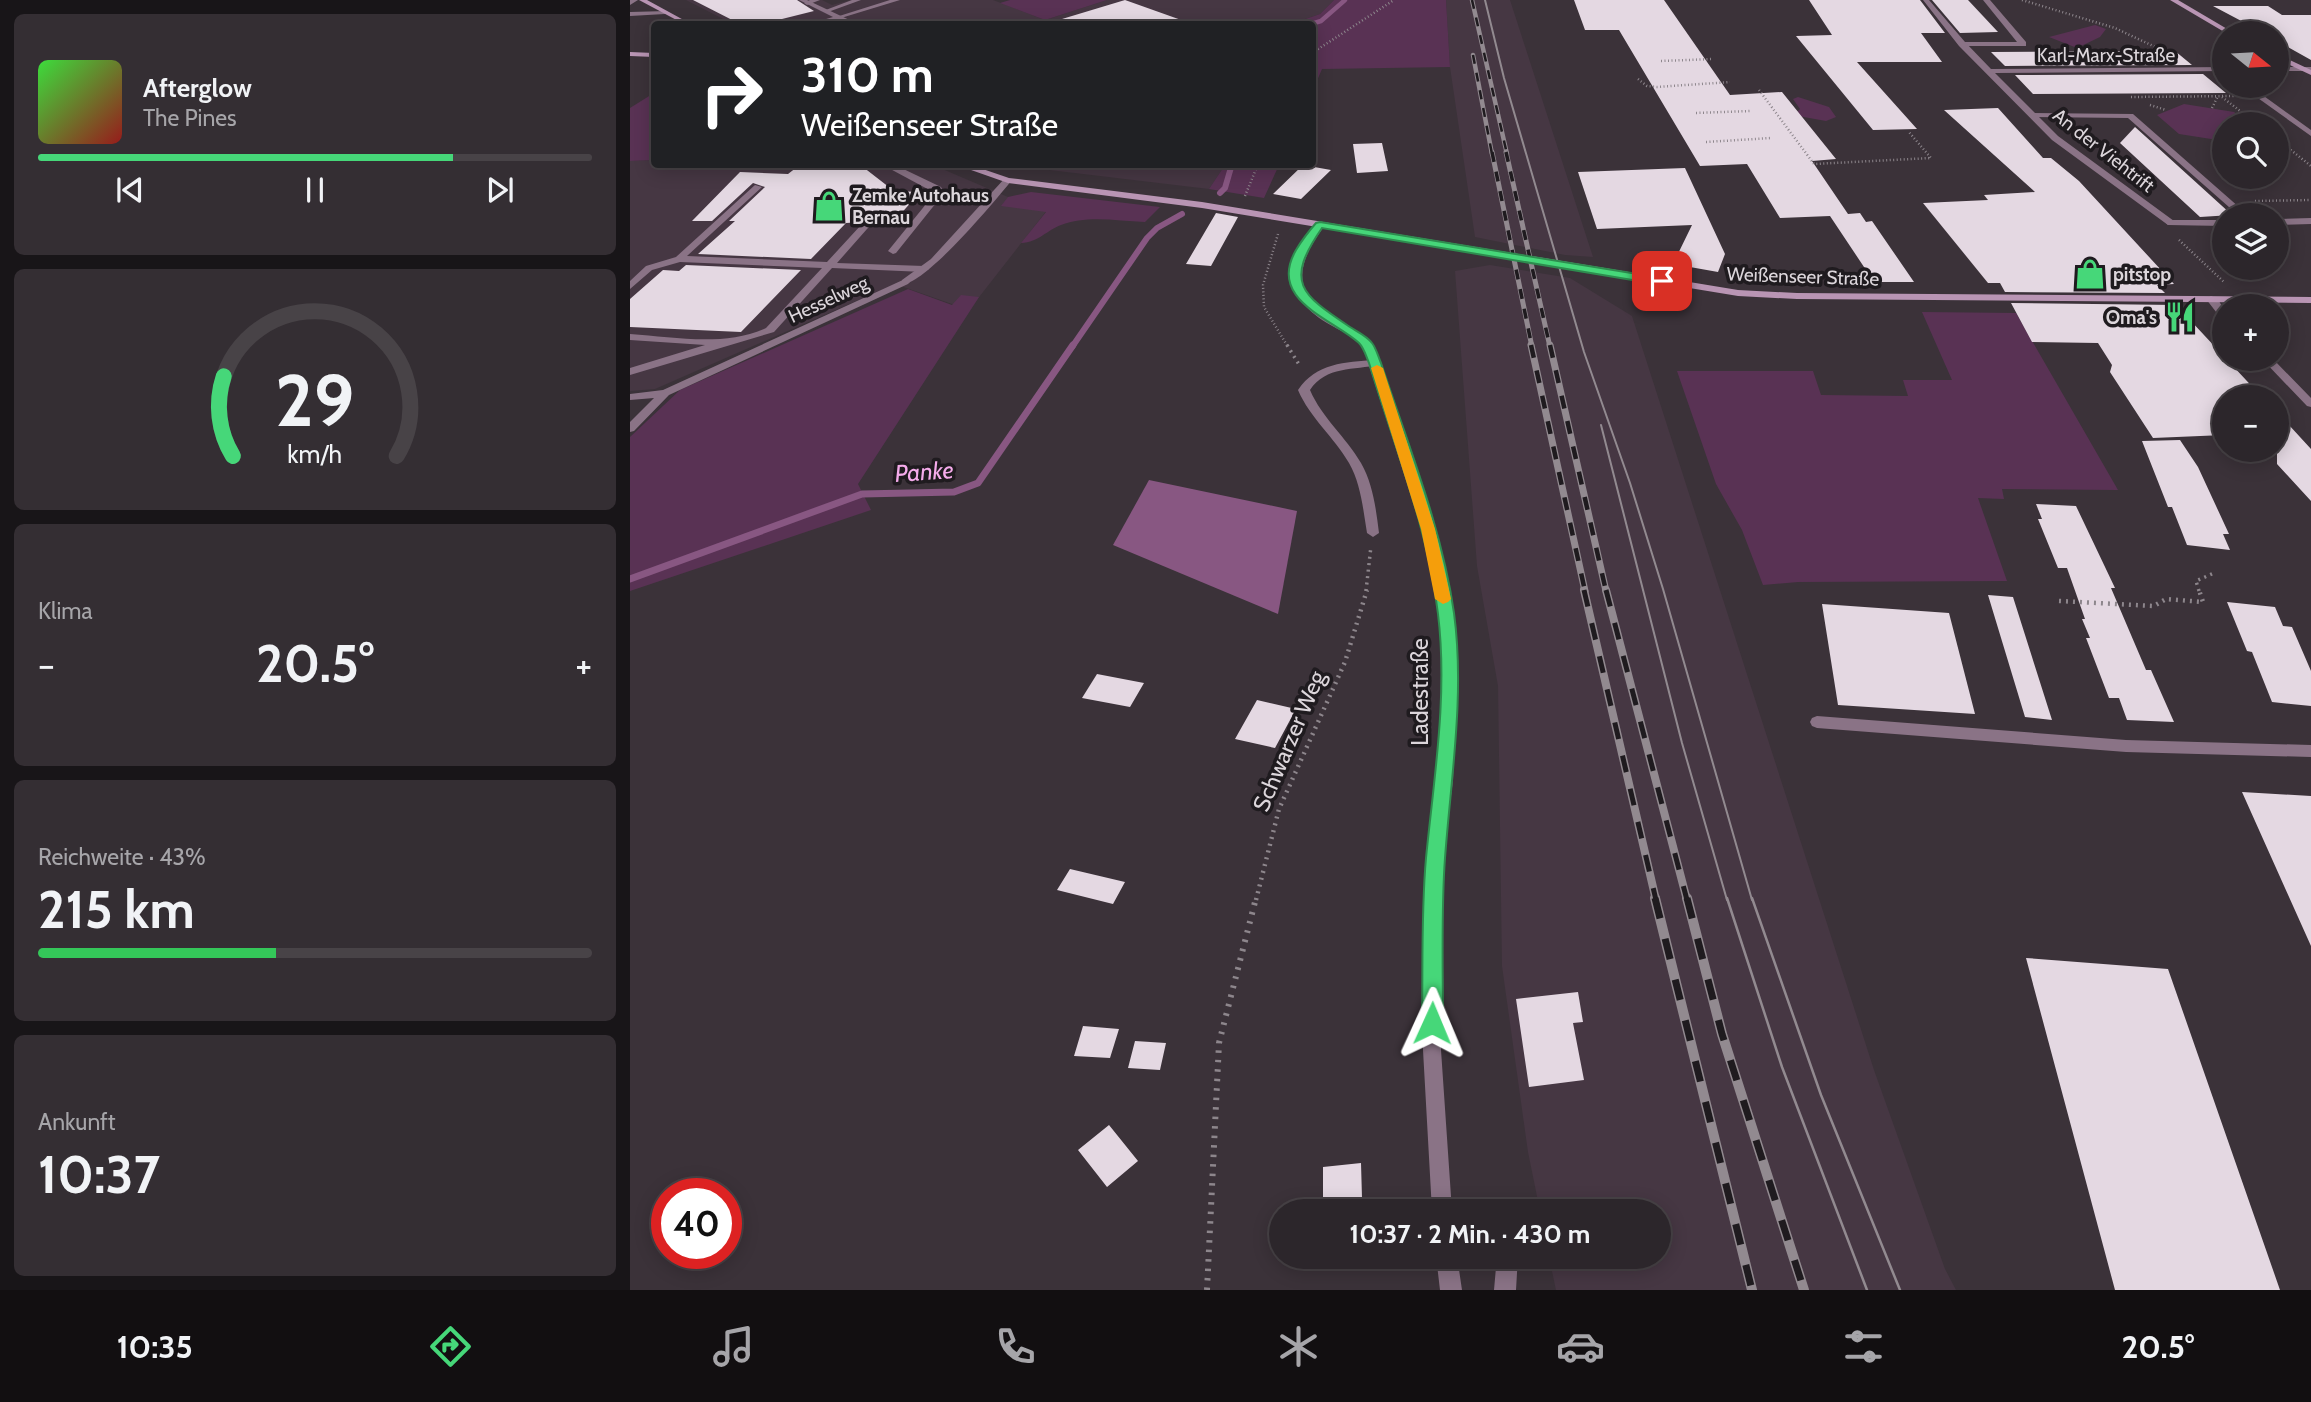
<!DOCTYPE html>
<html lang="de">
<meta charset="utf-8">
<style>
:root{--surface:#2c262b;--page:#342e33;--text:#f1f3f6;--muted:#a6a5a9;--line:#484347;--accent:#46d779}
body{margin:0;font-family:Cabin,sans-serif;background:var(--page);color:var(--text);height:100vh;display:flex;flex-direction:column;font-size:26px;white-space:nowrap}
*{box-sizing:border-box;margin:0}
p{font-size:23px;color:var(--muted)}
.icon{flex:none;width:38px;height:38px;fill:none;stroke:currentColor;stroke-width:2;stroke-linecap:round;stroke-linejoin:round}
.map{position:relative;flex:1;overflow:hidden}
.drawer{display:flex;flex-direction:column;gap:14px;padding:14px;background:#181518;width:630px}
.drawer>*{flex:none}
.top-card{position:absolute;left:21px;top:21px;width:665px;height:147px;border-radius:7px;box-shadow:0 4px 18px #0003,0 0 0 2px var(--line);background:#202124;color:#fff;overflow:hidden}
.needle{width:46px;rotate:108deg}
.fabs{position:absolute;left:1582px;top:21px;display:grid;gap:14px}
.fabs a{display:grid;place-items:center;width:77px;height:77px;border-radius:50%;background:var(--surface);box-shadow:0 4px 18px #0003,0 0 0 2px var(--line);font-size:35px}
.speed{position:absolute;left:21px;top:1178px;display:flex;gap:14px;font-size:35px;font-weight:700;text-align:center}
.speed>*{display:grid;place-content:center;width:91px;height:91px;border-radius:50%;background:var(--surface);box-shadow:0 4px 18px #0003,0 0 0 2px var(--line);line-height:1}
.speed .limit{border:10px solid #d22;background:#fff;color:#111}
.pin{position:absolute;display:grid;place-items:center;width:60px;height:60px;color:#fff;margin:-30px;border-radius:14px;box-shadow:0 4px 10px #0006}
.me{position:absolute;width:77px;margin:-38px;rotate:1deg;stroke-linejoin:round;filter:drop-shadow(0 0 5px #0008)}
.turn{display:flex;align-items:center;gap:24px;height:147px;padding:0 35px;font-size:32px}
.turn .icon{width:91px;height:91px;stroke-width:2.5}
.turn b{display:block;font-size:49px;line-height:60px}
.big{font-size:52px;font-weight:700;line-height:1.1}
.drawer .card{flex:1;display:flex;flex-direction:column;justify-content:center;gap:10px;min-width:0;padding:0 24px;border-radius:10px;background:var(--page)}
.drawer .dial{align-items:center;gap:0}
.dial svg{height:182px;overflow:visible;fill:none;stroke:var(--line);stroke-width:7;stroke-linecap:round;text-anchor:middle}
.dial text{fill:var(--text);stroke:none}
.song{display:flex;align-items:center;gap:21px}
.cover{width:84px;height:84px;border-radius:10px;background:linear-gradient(135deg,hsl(120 70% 55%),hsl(0 70% 35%))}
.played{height:7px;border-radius:4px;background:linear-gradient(90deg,var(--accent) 75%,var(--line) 75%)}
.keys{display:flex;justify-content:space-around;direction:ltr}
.heat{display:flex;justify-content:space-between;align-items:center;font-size:38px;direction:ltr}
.charge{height:10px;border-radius:5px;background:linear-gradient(90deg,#34c759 43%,var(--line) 0)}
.trip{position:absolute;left:639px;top:1199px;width:402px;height:70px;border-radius:35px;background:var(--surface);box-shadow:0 4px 18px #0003,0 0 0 2px var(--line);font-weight:700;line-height:70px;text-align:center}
.menu{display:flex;height:112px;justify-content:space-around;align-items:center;background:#120f11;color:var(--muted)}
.menu .icon{width:49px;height:49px}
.menu .active{color:var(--accent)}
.menu b{font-size:32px;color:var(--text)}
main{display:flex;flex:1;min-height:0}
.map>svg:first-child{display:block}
</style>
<main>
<section class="drawer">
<div class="card">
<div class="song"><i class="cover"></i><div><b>Afterglow</b><p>The Pines</p></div></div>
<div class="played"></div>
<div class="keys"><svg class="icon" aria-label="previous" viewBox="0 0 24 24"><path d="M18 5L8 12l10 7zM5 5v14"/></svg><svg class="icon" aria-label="pause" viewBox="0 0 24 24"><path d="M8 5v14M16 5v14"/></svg><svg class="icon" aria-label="next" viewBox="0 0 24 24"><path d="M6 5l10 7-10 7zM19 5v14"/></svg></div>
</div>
<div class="card dial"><svg viewBox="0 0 100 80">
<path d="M14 69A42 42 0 1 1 86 69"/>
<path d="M14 69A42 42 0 0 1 10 34" stroke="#46d779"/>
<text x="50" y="56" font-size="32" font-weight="700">29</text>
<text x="50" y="72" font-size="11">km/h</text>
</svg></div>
<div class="card"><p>Klima</p>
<div class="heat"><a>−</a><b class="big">20.5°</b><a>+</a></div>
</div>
<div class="card"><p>Reichweite · 43%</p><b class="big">215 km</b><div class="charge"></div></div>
<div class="card"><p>Ankunft</p><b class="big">10:37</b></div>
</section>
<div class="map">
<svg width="1681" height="1290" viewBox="0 0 1681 1290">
<rect width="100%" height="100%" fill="#3b3239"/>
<path fill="#463743" d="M 56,0 L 192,0 L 202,5 L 221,0 L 363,0 L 415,20 L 477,0 L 704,0 L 690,14 L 661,24 L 103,24 Z
M 816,0 L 880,0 L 963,257 L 935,255 L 845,237 L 820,67 Z
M 24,160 L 24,164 L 303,165 L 378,197 L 421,205 L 339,310 L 265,284 L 25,389 L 0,391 L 0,161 Z
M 378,165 L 595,165 L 579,189 Z
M 860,265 L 940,278 L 1002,316 L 1244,1070 L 1315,1269 L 1326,1290 L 926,1290 L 919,1257 L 1029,1256 L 1029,1211 L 910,1211 L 898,1152 L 872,966 L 868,686 L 847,566 L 825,271 Z"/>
<path fill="#593254" d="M 380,0 L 477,0 L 415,20 L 370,3 Z
M 704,0 L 816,0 L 820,67 L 692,69 L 683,90 L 682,24 L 661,24 L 690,14 Z
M 1465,25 L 1476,29 L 1470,37 L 1447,48 L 1419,37 Z
M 24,93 L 24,160 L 0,161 L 0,108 Z
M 1168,97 L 1199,107 L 1206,117 L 1196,121 L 1168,116 L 1166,113 L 1170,109 L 1163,99 Z
M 1554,104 L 1604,112 L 1619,124 L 1594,124 L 1594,141 L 1549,134 L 1527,115 Z
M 595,165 L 595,164 L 649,165 L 634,198 L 579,189 Z
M 401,192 L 530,207 L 515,222 C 487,221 457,215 431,225 C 417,230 409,242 391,243 L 416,212 L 371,206 L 378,197 Z
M 278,289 L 322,305 L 331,295 L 349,297 L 228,484 L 241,510 L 0,591 L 0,437 L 50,390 Z
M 1292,312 L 1386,313 L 1488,490 L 1372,489 L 1374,499 L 1348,498 L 1377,581 L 1168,582 L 1133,585 L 1112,530 L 1086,484 L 1047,371 L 1183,371 L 1191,395 L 1278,396 L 1273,380 L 1322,380 Z"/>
<path fill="#885782" d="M 519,480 L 667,511 L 648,614 L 483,545 Z"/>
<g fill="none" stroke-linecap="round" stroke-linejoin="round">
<path stroke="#885782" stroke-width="4.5" d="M 681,24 L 691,21 L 715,0"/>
<path stroke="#885782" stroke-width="6" d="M 590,193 L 595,188 L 602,164
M 442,347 L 517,238 L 527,228 L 552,214"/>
<path stroke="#885782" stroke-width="7" d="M 0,579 L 232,494 L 324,492 L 348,483 L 443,345"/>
</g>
<path fill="#e4d8e2" d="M 63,0 L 167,0 L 184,11 L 132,24 L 110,24 Z
M 495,0 L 554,21 L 554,24 L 433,24 L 432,19 Z
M 944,0 L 1034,0 L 1100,95 L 1152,92 L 1206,159 L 1182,161 L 1218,214 L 1230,213 L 1236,222 L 1242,221 L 1284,282 L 1244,282 L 1200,216 L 1150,218 L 1117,164 L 1070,166 L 989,30 L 955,30 Z
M 1179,0 L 1290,0 L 1315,33 L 1291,33 L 1312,62 L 1227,62 L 1287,129 L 1243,130 L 1166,36 L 1202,35 Z
M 1302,0 L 1338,0 L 1368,32 L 1330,33 Z
M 1583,6 L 1638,6 L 1652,15 L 1681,15 L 1681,60 L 1647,41 L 1647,33 L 1634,33 Z
M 1545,51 L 1562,65 L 1375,66 L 1361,52 Z
M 1573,74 L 1596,93 L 1403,94 L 1385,75 Z
M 1368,108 L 1413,158 L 1421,158 L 1449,181 L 1544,284 L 1527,285 L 1535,293 L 1375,292 L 1370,283 L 1358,283 L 1293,203 L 1358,200 L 1354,195 L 1405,192 L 1314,110 Z
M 1505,127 L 1515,136 L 1602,215 L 1570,217 L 1490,143 Z
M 752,143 L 758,171 L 727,173 L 723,144 Z
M 171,164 L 233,167 L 264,191 L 290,192 L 261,225 L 233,222 L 216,223 L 181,259 L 68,254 L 105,221 L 99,221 L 135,187 L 123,183 L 82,221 L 62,221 L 110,172 L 158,174 Z
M 673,165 L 701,170 L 671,199 L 643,194 Z
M 1055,168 L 1095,254 L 1088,272 L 1043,264 L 1062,225 L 967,229 L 948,172 Z
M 586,213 L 608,217 L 581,266 L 556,264 Z
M 56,265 L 171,270 L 111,332 L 0,327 L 0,299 L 33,270 L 49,271 Z
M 1381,303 L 1546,305 L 1630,395 L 1594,396 L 1594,435 L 1523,438 L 1480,372 L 1482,365 L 1468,343 L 1402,342 Z
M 1647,412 L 1681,449 L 1681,501 L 1647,464 Z
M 1550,440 L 1568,467 L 1599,534 L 1593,534 L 1600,550 L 1557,545 L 1542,507 L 1538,507 L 1512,441 Z
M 1406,504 L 1446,506 L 1485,588 L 1481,588 L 1516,670 L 1521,670 L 1544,722 L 1497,720 L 1489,698 L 1479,698 L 1456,638 L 1460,638 L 1452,619 L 1455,619 L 1437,568 L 1428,568 L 1408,519 L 1412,519 Z
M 1358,595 L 1383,597 L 1422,720 L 1395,717 Z
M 1597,602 L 1645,607 L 1653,626 L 1662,627 L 1681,671 L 1681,706 L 1642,702 L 1622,652 L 1617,651 Z
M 1192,604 L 1319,613 L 1345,714 L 1208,705 Z
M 467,674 L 514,683 L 500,707 L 452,698 Z
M 627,700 L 666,709 L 645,748 L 605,739 Z
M 1612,792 L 1681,796 L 1681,946 Z
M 440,869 L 495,882 L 483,904 L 427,890 Z
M 1396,958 L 1538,969 L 1650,1290 L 1485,1290 Z
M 948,992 L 953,1022 L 943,1023 L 954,1080 L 899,1087 L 886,999 Z
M 453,1026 L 489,1029 L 480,1058 L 444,1056 Z
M 505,1041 L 536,1043 L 530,1070 L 498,1068 Z
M 479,1125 L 508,1161 L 477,1187 L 448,1150 Z
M 731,1163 L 732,1198 L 693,1202 L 693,1167 Z"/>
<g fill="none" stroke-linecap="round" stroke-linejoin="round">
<path stroke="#8d868c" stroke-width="2.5" stroke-dasharray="1 2.5" stroke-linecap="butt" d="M 1392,0 L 1485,28 L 1538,53
M 682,53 L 764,0
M 1031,61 L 1083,59
M 1008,79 L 1017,86 L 1027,87 L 1100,82
M 1129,90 L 1184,164 L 1301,158 L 1278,131
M 1501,97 L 1604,96
M 1592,97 L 1627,124
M 1520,105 L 1536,110
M 1582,108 L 1588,96
M 1066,113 L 1121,111
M 1647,139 L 1681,166
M 1076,142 L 1141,138
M 615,196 L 628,164
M 1625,201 L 1681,200
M 648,234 L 633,285 L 634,307 L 658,347
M 1549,240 L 1594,282"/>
<path stroke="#8d868c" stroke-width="3.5" stroke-dasharray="2 4.5" stroke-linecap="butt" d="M 657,345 L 670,366
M 736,591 L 741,546
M 1569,591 L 1566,581 L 1584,573"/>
<path stroke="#8d868c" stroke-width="4.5" stroke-dasharray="2 5" stroke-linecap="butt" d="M 1429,601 L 1524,606 L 1536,599 L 1573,602 L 1569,590
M 626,900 L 649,809 L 715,662 L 737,590"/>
<path stroke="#8d868c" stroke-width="6" stroke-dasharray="2.5 7" stroke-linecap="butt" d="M 577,1290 L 589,1043 L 626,898"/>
<path fill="#8a7386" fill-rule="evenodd" d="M 0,0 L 8,0 L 0,5 Z
M 180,0 L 190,0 L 177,5 L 174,3 Z
M 222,0 L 231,0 L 198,12 L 193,11 Z
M 260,0 L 270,0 L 211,18 L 206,17 Z
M 1353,0 L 1360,0 L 1396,42 L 1396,46 L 1329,46 L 1332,42 L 1387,42 Z
M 37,11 L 35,14 L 0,16 L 0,12 Z
M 1611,86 L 1620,86 L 1681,130 L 1681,136 Z
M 1402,113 L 1503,114 L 1618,215 L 1608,215 L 1498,118 L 1399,117 L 1399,113 Z
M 251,164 L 263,164 L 311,187 L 314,193 L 266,253 L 263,254 L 258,251 L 305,193 Z
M 125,185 L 132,187 L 57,256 L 197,262 L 231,225 L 234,224 L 239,227 L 237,229 L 207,263 L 294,266 L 299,269 L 294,272 L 202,268 L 144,332 L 0,375 L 0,368 L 75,345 L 0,340 L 0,334 C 45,337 94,347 136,328 L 192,268 L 50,262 L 22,270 L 0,289 L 0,281 L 16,266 L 46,257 Z
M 1681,218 L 1681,224 L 1647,225 L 1647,219 Z
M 1541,220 L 1594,220 L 1594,226 L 1538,225 L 1536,223 Z
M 275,279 L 280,282 L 278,284 L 39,395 L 4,431 L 0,432 L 0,422 L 24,398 L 0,400 L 0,394 L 33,390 Z
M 745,360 L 749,361 L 749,365 C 724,370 696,366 680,390 C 692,418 716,437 731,463 C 743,484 746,509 749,533 L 743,537 L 737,533 C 733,509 731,484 719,463 C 704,437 680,418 668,390 C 686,363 715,362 745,360 Z
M 1187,716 L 1496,740 L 1681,745 L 1681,757 L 1496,752 L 1187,728 L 1182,726 L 1180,722 L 1182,718 Z
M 867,1256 L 888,1256 L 886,1290 L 864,1290 Z"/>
<path fill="#8a7386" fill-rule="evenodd" d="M 169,0 L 177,0 L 228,24 L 220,24 L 209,19 L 179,24 L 203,17 Z
M 1293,0 L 1299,0 L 1335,42 L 1361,69 L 1594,67 L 1594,71 L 1365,73 L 1428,136 L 1544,221 L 1544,225 L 1538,225 L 1422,140 L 1329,46 Z
M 1647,67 L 1681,67 L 1681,71 L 1647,71 Z
M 375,178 L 382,180 C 366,200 294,286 272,284 L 272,280 L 301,259 Z
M 1581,296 C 1591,299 1594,309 1594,318 L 1590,317 L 1576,299 Z
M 1632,359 L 1643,359 L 1681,398 L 1681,407 L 1677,406 Z"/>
<path fill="#8a7386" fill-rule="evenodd" d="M 687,223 L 695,225 C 667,263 659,292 705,319 C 719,328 735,333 744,347 L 804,529 L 823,614 L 826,679 L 823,780 L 813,860 L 811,1050 L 822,1211 L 802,1211 L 793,1050 L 797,860 L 807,780 L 812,679 L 809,614 L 792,529 L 733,347 C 724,335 710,331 697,323 C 650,294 656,262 687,223 Z
M 806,1256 L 827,1256 L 832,1290 L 810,1290 Z"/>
<path fill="#b995b4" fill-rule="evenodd" d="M 9,0 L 17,0 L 61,24 L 54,24 Z
M 1540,0 L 1548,0 L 1604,33 L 1596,33 Z
M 0,52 L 24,53 L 24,57 L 0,56 Z
M 1647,54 L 1681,70 L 1681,75 L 1647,59 Z
M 324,164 L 338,164 L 379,178 L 572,202 L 1108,290 L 1167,293 L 1681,297 L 1681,303 L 1167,299 L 1108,296 L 572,208 L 378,183 Z"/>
<path stroke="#928a90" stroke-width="2" d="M 855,0 L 874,78 L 954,352 L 1000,483 L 1033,589 L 1122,900
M 971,425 L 1052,743 L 1097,900"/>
<path stroke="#928a90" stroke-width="2.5" d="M 1097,898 L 1152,1067 L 1237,1290
M 1122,898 L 1191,1095 L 1270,1290"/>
<g stroke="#928a90" stroke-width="4.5">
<path id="rail-far4" d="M 842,0 L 877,154
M 843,55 L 862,154"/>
</g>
<g stroke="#928a90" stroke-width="5">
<path id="rail-far3" d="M 862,152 L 902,347
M 876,152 L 920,347"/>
</g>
<g stroke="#928a90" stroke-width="7">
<path id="rail-far2" d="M 901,345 L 955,591
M 920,345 L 976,591"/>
</g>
<g stroke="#928a90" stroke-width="8">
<path id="rail-far1" d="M 954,590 L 1026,900
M 976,590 L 1057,900"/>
</g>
<g stroke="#928a90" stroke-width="10">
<path id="rail" d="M 1025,898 L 1122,1290
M 1057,898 L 1092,1034 L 1174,1290"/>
</g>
<use href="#rail-far4" stroke="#1f1b1f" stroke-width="2.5" stroke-dasharray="9" stroke-linecap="butt"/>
<use href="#rail-far3" stroke="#1f1b1f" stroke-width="3.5" stroke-dasharray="10" stroke-linecap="butt"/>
<use href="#rail-far2" stroke="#1f1b1f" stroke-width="4.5" stroke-dasharray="13" stroke-linecap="butt"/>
<use href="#rail-far1" stroke="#1f1b1f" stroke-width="5" stroke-dasharray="17" stroke-linecap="butt"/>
<use href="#rail" stroke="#1f1b1f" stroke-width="7" stroke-dasharray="21" stroke-linecap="butt"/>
</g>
<path fill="#46d779" stroke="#2e8c4f" stroke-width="2" d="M 690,222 L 1032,278 L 1038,281 L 1032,285 L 692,228 C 654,283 671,294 720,327 C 726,331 737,336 742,343 C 746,348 748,356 751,363 C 778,445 812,528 824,613 C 835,694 821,777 815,858 C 811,912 813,969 813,1023 L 810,1030 L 802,1033 L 795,1030 L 792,1023 C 793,969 791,913 796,858 C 804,777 818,695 808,614 C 798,528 764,445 739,363 C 736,356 734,348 729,343 C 701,318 637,300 666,250 C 672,240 679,231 686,223 Z"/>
<path fill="#f59e0b" d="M 747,365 L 753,368 L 805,529 L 821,599 L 818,602 L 813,604 L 805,599 L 791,529 L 741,368 Z"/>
<defs>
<g id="shop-bare" transform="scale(2.415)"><path d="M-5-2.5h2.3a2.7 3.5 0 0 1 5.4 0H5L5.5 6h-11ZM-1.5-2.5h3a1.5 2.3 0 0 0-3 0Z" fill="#46d779" stroke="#1f1b1f" stroke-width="2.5" paint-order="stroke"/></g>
<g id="restaurant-bare" transform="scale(2.415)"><path d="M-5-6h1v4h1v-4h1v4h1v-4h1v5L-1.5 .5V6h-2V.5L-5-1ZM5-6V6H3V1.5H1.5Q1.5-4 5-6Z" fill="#46d779" stroke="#1f1b1f" stroke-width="2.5" paint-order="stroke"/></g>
</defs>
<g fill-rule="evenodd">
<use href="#shop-bare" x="199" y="206"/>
<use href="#shop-bare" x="1460" y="274"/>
<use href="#restaurant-bare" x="1550" y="317"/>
</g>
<g text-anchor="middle" stroke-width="7" stroke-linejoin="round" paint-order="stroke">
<g font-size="19" fill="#dcd6db" stroke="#1f1b1f">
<text x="1476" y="62">Karl-Marx-Straße</text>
<text transform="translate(1474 150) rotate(38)" y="7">An der Viehtrift</text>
<text transform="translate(1173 276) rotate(2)" y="7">Weißenseer Straße</text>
<text transform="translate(198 299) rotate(-25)" y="7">Hesselweg</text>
</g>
<g font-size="19" font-weight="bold" fill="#dcd6db" stroke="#1f1b1f" text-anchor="start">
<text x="222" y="202">Zemke Autohaus<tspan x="222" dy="22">Bernau</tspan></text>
<text x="1483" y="281">pitstop</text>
<text x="1527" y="324" text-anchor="end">Oma's</text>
</g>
<g font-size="23" fill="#dcd6db" stroke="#1f1b1f">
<text transform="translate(790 692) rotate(-90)" y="8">Ladestraße</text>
<text transform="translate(659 741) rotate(-67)" y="8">Schwarzer Weg</text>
</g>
<g font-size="24" font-style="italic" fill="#f5abeb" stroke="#1f1b1f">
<text transform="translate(294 472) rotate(-4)" y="8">Panke</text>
</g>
</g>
</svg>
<div class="fabs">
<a><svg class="needle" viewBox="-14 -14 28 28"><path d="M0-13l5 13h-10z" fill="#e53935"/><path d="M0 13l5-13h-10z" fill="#a6a5a9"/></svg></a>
<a><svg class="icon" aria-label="search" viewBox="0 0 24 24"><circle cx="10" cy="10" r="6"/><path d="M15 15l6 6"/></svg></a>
<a><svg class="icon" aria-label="layers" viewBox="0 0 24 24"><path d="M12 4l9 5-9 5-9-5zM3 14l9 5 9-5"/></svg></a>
<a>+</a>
<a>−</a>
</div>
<div class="speed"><div class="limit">40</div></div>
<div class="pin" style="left:1032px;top:281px;background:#d93025"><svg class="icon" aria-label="arrive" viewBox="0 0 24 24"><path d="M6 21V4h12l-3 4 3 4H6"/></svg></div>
<svg class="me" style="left:802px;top:1023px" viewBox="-20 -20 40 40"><path d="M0-17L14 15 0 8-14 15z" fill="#46d779" stroke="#fff" stroke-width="4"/></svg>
<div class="trip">10:37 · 2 Min. · 430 m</div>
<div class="top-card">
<div class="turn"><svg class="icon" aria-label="right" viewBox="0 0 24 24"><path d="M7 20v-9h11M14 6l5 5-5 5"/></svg><div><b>310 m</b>Weißenseer Straße</div></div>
</div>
</div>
</main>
<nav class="menu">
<b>10:35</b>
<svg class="icon active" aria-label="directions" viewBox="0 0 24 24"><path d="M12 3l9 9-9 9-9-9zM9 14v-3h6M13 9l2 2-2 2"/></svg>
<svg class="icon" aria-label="music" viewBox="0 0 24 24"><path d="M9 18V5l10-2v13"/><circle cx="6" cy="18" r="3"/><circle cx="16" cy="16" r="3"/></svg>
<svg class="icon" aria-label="phone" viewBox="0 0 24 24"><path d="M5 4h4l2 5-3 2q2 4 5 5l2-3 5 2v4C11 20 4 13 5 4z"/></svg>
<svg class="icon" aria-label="climate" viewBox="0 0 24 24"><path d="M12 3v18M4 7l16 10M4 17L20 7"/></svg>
<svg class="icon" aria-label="car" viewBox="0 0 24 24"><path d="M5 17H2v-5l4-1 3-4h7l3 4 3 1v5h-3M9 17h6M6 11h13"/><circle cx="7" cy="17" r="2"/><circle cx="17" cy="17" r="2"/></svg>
<svg class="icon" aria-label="filters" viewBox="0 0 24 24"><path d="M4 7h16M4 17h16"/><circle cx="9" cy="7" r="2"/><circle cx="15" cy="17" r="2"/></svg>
<b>20.5°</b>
</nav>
